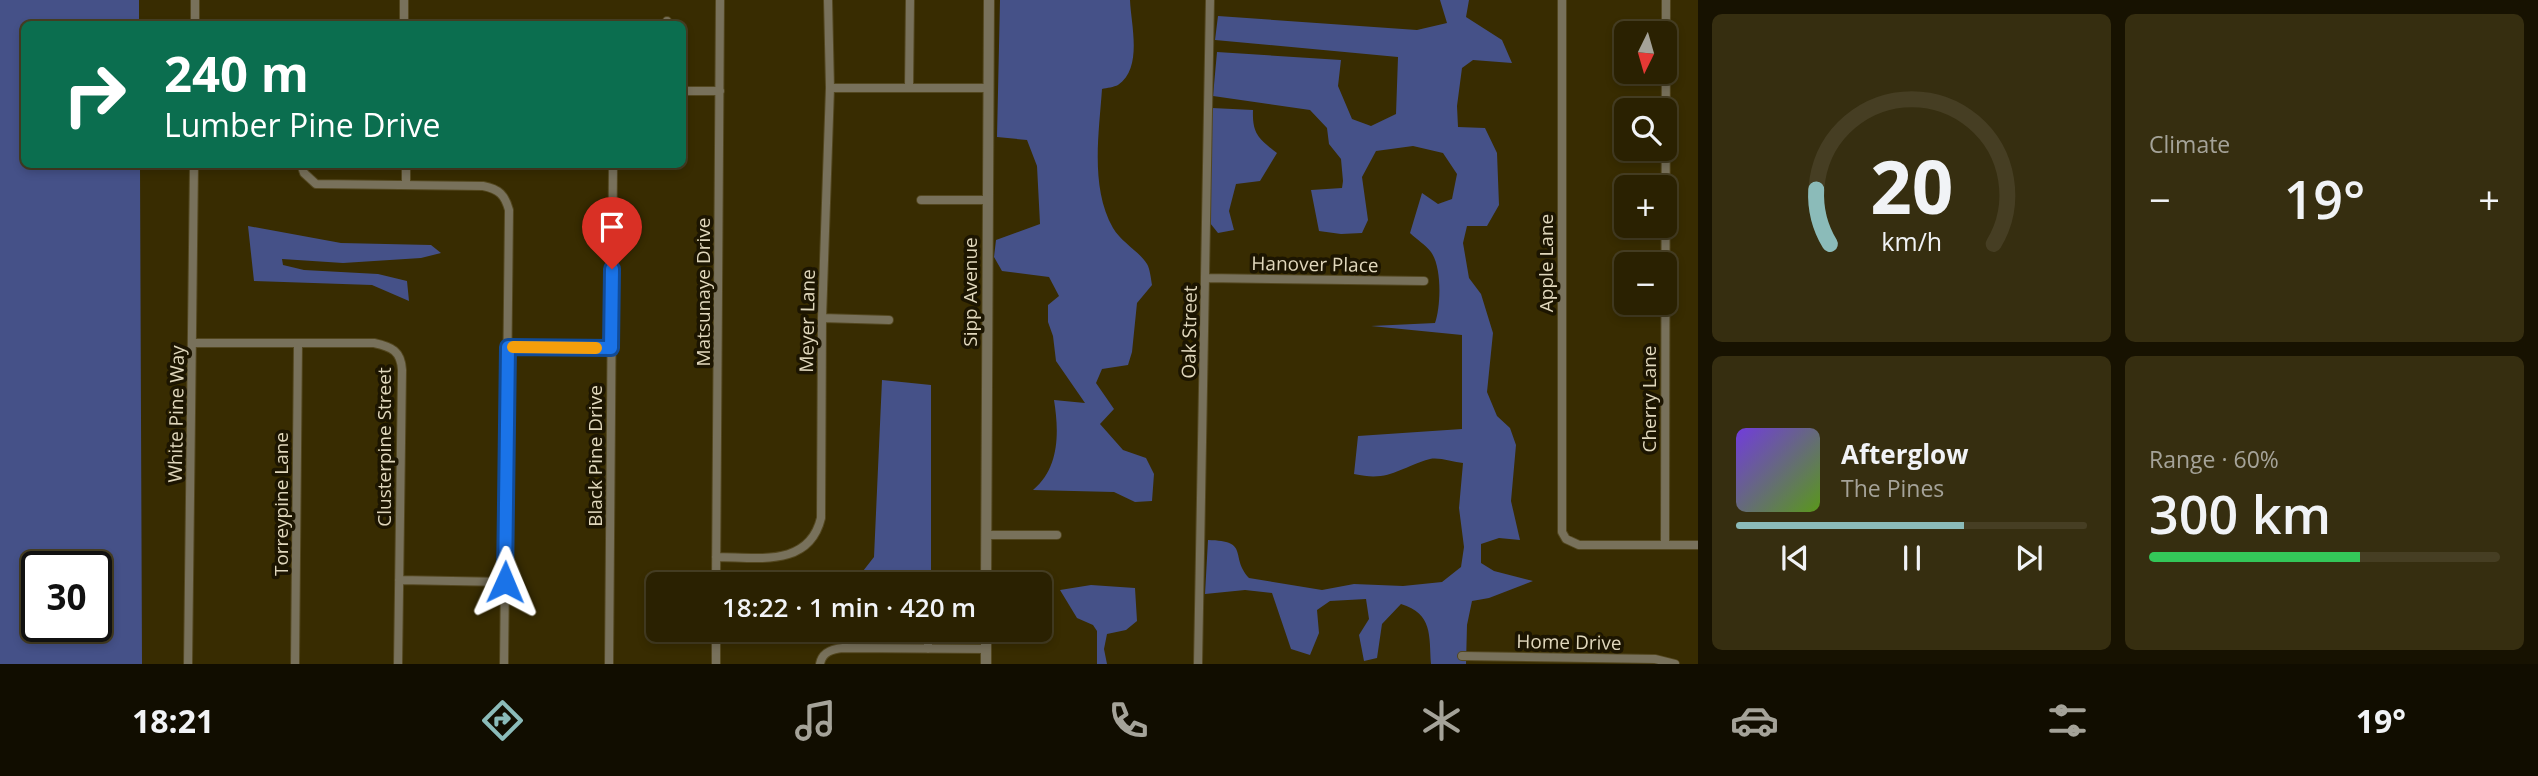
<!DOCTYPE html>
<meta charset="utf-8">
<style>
:root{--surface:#2a2101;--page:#362e10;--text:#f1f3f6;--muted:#a5a399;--line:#463e23;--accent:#8bbbb9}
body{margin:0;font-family:"Open Sans",sans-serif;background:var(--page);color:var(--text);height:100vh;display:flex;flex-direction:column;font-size:26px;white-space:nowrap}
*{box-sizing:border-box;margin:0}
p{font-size:23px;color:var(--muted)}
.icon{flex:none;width:38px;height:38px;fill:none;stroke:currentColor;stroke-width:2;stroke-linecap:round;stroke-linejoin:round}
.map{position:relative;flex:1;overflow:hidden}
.side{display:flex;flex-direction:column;gap:14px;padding:14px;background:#171201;width:840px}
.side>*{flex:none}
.banner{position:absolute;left:21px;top:21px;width:665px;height:147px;border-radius:10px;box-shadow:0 4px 10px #0003,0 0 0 2px var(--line);background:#0b6e4f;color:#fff;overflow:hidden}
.needle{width:46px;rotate:185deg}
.fabs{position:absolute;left:1614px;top:21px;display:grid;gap:14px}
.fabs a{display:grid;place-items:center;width:63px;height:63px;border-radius:10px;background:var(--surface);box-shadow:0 4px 10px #0003,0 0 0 2px var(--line);font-size:35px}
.speed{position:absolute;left:21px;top:551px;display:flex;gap:14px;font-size:35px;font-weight:700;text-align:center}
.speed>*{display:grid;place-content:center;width:91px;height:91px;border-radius:50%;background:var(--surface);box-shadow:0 4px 10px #0003,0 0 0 2px var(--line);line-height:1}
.speed .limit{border:4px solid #111;border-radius:10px;background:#fff;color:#111}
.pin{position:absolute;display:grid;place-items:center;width:60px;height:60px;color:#fff;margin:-72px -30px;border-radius:50% 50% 50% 0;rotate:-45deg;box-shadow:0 0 7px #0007}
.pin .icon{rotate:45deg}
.me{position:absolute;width:77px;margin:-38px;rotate:1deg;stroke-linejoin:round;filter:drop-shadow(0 0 5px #0008)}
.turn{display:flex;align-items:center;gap:24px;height:147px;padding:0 28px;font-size:32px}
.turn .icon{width:91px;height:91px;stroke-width:2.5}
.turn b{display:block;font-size:49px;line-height:60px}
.big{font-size:52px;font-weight:600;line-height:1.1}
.side .widget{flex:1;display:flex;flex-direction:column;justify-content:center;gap:10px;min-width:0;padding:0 24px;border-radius:10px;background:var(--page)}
.side .dial{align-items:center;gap:0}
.dial svg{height:182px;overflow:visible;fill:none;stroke:var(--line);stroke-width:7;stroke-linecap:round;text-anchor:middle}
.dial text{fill:var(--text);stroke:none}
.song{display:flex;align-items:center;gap:21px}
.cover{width:84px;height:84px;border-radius:10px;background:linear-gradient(135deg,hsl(260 70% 55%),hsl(90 70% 35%))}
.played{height:7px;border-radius:4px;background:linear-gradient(90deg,var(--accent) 65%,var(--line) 65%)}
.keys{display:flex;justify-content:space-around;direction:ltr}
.heat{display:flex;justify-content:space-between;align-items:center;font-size:38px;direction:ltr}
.charge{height:10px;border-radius:5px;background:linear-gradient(90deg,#34c759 60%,var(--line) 0)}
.side .tiles{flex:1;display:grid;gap:14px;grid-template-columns:repeat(2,1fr)}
.trip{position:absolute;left:646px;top:572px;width:406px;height:70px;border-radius:10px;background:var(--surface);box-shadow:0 4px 10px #0003,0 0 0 2px var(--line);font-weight:600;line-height:70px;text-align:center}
.tabs{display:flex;height:112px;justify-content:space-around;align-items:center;background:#110d00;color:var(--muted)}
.tabs .icon{width:49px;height:49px}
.tabs .selected{color:var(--accent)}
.tabs b{font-size:32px;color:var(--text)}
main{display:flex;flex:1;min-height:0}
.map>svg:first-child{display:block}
</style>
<main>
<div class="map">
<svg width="1698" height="664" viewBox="0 0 1698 664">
<rect width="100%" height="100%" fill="#382c01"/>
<path fill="#455188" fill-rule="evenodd" d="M 0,0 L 139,0 L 139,24 L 24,24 L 24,164 L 140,165 L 142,664 L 0,664 ZM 96,567 L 96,626 L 37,626 L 37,567 Z
M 1000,0 L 1130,0 C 1131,25 1143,68 1118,85 C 1114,87 1107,88 1102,89 C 1099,134 1090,187 1113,228 C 1122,243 1140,252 1147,264 C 1150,269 1151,279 1152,285 L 1137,303 L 1132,352 L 1128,365 L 1102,369 L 1096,383 L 1114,409 L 1100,424 L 1123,450 L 1146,458 L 1154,474 L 1152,501 L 1135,502 L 1114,492 L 1033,490 C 1060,468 1059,431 1054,400 L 1085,403 L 1056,361 L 1053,336 L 1048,322 L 1048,305 L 1059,296 L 1049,277 L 1002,271 L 994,257 L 996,240 L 1040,224 L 1037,166 L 1027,140 L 997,137 Z
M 1440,0 L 1469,0 L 1466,17 L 1502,40 L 1512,63 L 1473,60 L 1462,68 L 1457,106 L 1458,127 L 1485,128 L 1497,153 L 1499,205 L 1487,226 L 1467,226 L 1463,243 L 1469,278 L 1481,294 L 1493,333 L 1487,392 L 1497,416 L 1510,428 L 1516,445 L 1511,501 L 1520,540 L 1499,538 L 1481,544 L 1481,563 L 1494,571 L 1533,581 L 1489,598 L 1472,601 L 1467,625 L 1466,664 L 1431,664 C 1429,635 1433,614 1401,604 L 1382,624 L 1377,658 L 1364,661 L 1359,635 L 1369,619 L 1366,599 L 1330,601 L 1317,610 L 1319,633 L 1310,655 L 1291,649 L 1272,593 L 1245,590 L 1205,594 L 1208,540 C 1251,541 1229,556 1249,578 L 1322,590 L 1354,584 L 1403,586 L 1442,582 L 1461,567 L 1464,547 L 1459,508 L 1463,463 C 1453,462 1439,457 1430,459 C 1398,468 1390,482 1354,474 L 1358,436 L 1462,429 L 1462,335 L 1371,326 L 1435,323 C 1441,306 1442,267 1431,252 C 1426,245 1416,239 1410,233 L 1422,193 L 1438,204 L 1452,199 L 1457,174 L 1443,153 L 1413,146 L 1376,151 L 1362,177 L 1368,220 L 1362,233 L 1341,234 L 1319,231 L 1311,190 L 1342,188 L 1343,181 L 1341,159 L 1329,144 L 1327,128 L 1310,110 L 1213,96 L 1217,52 L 1341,60 L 1338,86 L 1352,119 L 1371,126 L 1396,114 L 1398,57 L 1215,40 L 1218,16 L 1417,30 L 1447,23 Z
M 1212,108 L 1253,110 C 1252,134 1259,139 1277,153 L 1260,181 L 1236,184 L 1229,211 L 1234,230 L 1218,233 L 1210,223 Z
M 248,226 L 341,243 L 431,245 L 441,253 L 421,258 L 343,263 L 282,259 L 283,265 L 304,270 L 378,274 L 407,281 L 409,301 L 372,285 L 254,281 Z
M 882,380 L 931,385 L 931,579 L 926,584 L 857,584 L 856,580 L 874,557 Z
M 1091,585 L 1135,588 L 1137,621 L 1126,630 L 1107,634 L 1104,649 L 1107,664 L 1097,664 L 1097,631 L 1093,625 L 1077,618 L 1060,590 Z"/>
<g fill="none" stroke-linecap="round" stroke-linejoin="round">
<g stroke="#53471f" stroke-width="10">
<path id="minor" d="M 404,0 L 404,24
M 1562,0 L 1562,532 L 1566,539 L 1579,545 L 1698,545
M 195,24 L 195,0
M 667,24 L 667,21
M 909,87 L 910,0
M 830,88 L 988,88
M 682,91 L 720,91
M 301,164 L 304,173 L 316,184 L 483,186 C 499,189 505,195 509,210 L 504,664
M 406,164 L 406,185
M 921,200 L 988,200
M 1205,278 L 1424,281
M 822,318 L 889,320
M 194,343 L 374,343 C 392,347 401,351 402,370 L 398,664
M 508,347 L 611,348
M 986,535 L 1057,535
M 1665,545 L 1666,0
M 716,557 C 757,557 809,568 821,518 L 822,318 L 830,88 L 828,0
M 399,580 L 505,582
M 716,584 L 720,0
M 928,630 L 928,649
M 1462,656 L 1655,659 L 1675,664
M 188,664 L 194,164
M 295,664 L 298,344
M 609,664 L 613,164
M 716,664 L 716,630
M 820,664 C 822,652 832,649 843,648 L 986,649
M 1198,664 L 1210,0"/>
</g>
<g stroke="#53471f" stroke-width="12">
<path id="tertiary" d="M 986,584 L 989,0
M 986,664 L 986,630"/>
</g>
<use href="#minor" stroke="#78715b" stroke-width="8"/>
<use href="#tertiary" stroke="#78715b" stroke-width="10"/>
</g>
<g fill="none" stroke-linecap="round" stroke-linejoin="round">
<g stroke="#114b97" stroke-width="18">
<path id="route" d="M 505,582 L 508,347 L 611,348 L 612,269"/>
</g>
<use href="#route" stroke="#1a73e8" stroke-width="12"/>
<path stroke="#f59e0b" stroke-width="12" d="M 513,347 L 596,348"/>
</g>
<g text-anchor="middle" stroke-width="7" stroke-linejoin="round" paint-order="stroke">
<g font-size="19" fill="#e0d7bc" stroke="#1c1501">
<text transform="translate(1546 263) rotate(-90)" y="7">Apple Lane</text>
<text transform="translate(1315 264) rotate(1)" y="7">Hanover Place</text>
<text transform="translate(703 292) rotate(-90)" y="7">Matsunaye Drive</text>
<text transform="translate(970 292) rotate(-90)" y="7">Sipp Avenue</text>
<text transform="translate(807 321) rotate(-89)" y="7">Meyer Lane</text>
<text transform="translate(1189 332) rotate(-89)" y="7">Oak Street</text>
<text transform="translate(1649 399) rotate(-90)" y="7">Cherry Lane</text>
<text transform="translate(176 414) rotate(-89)" y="7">White Pine Way</text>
<text transform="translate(384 447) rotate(-90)" y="7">Clusterpine Street</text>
<text transform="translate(595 456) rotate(-90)" y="7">Black Pine Drive</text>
<text transform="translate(281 504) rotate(-90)" y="7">Torreypine Lane</text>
<text transform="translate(1569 642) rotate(1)" y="7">Home Drive</text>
</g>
</g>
</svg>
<div class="fabs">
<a><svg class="needle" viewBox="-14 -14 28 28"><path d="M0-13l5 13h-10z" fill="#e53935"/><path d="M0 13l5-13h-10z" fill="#a5a399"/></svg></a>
<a><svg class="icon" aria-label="search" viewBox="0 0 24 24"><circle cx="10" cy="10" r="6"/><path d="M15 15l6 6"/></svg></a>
<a>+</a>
<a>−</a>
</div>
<div class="speed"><div class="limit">30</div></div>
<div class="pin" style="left:612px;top:269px;background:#d93025"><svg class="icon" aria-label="arrive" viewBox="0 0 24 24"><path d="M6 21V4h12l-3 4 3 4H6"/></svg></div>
<svg class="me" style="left:505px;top:582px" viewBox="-20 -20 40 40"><path d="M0-17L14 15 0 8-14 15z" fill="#1a73e8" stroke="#fff" stroke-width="4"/></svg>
<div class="trip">18:22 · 1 min · 420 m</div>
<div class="banner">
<div class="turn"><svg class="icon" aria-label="right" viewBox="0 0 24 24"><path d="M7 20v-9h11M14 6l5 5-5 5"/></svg><div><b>240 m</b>Lumber Pine Drive</div></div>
</div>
</div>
<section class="side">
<div class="tiles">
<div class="widget dial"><svg viewBox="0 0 100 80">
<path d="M14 69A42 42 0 1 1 86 69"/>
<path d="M14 69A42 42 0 0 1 8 45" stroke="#8bbbb9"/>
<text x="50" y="56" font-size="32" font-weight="700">20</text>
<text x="50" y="72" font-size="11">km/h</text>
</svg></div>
<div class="widget"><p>Climate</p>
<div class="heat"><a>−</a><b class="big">19°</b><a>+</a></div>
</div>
<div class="widget">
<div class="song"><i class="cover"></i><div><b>Afterglow</b><p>The Pines</p></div></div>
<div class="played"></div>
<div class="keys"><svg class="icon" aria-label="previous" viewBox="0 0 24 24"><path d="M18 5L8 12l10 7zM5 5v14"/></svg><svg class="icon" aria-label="pause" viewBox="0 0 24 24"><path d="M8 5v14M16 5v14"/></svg><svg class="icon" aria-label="next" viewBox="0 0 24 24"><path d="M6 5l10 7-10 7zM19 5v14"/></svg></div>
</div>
<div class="widget"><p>Range · 60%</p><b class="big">300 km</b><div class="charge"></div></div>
</div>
</section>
</main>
<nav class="tabs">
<b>18:21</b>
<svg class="icon selected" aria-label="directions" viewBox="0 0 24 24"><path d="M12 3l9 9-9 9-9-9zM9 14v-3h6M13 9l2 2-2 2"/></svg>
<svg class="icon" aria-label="music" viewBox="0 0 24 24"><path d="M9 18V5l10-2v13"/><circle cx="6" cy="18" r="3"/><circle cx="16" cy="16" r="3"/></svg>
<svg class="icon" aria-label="phone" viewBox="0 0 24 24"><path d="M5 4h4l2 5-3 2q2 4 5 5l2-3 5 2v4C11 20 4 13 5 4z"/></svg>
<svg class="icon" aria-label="climate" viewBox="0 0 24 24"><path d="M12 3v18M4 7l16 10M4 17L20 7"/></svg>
<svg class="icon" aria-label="car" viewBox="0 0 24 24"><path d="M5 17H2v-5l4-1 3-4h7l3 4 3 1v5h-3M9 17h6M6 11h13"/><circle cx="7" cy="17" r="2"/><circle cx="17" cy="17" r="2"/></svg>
<svg class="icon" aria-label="filters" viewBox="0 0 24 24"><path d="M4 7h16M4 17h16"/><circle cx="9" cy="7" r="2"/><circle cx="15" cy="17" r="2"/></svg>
<b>19°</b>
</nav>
